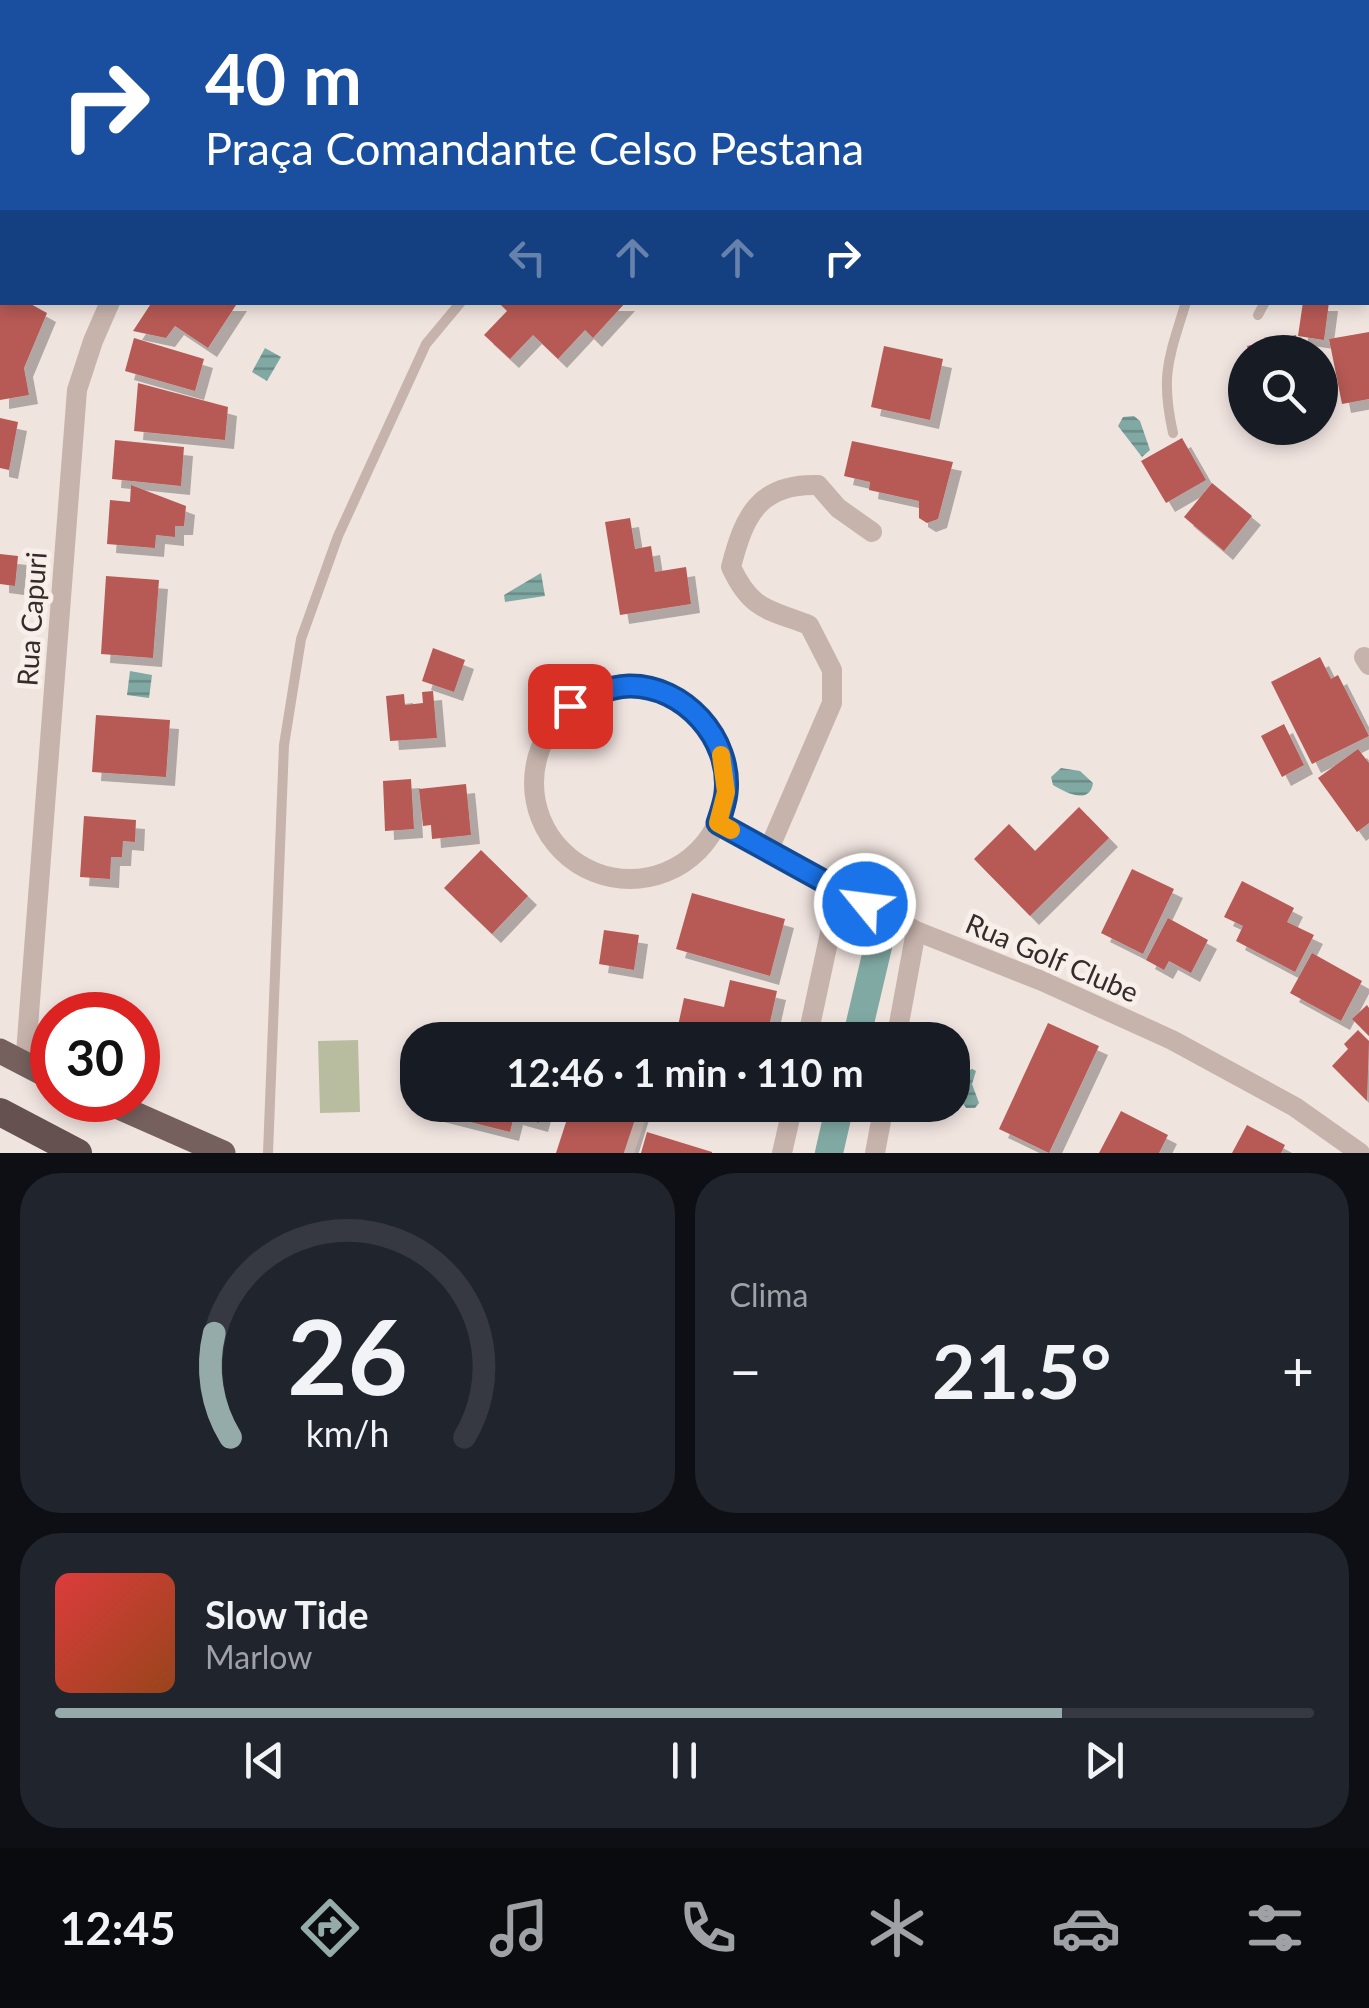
<!DOCTYPE html>
<html lang="pt">
<meta charset="utf-8">
<style>
:root{--surface:#171b24;--page:#20242c;--text:#f1f3f6;--muted:#9ea1a6;--line:#363941;--accent:#95abaa}
body{margin:0;font-family:Lato,sans-serif;background:var(--page);color:var(--text);height:100vh;display:flex;flex-direction:column;font-size:38px;white-space:nowrap}
*{box-sizing:border-box;margin:0}
p{font-size:32px;color:var(--muted)}
.icon{flex:none;width:55px;height:55px;fill:none;stroke:currentColor;stroke-width:2;stroke-linecap:round;stroke-linejoin:round}
.map{position:relative;height:1153px;overflow:hidden}
.sheet{display:flex;flex-direction:column;gap:20px;padding:20px;background:#0d0f14;flex:1}
.sheet>*{flex:none}
.top-card{position:absolute;left:0px;top:0px;width:1370px;height:305px;box-shadow:0 5px 15px #0003;background:#1a4fa0;color:#fff;overflow:hidden}
.tools{position:absolute;left:1228px;top:335px;display:grid;gap:20px}
.tools a{display:grid;place-items:center;width:110px;height:110px;border-radius:50%;background:var(--surface);box-shadow:0 5px 15px #0003;font-size:50px}
.speed{position:absolute;left:30px;top:992px;display:flex;gap:20px;font-size:50px;font-weight:700;text-align:center}
.speed>*{display:grid;place-content:center;width:130px;height:130px;border-radius:50%;background:var(--surface);box-shadow:0 5px 15px #0003;line-height:1}
.speed .limit{border:15px solid #d22;background:#fff;color:#111}
.pin{position:absolute;display:grid;place-items:center;width:85px;height:85px;color:#fff;margin:-42px;border-radius:20px;box-shadow:0 5px 15px #0006}
.me{position:absolute;width:110px;margin:-55px;rotate:299deg;stroke-linejoin:round;filter:drop-shadow(0 0 8px #0008)}
.turn{display:flex;align-items:center;gap:35px;height:210px;padding:0 40px;font-size:45px}
.turn .icon{width:130px;height:130px;stroke-width:2.5}
.turn b{display:block;font-size:70px;line-height:85px}
.lanes{display:flex;align-items:center;height:95px;padding:0 40px;background:#0003;justify-content:center;gap:50px;direction:ltr}
.lanes .off{opacity:.35}
.big{font-size:75px;font-weight:700;line-height:1.1}
.sheet .widget{flex:1;display:flex;flex-direction:column;justify-content:center;gap:15px;min-width:0;padding:0 35px;border-radius:40px;background:var(--page)}
.sheet .dial{align-items:center;gap:0}
.dial svg{height:260px;overflow:visible;fill:none;stroke:var(--line);stroke-width:7;stroke-linecap:round;text-anchor:middle}
.dial text{fill:var(--text);stroke:none}
.song{display:flex;align-items:center;gap:30px}
.cover{width:120px;height:120px;border-radius:15px;background:linear-gradient(135deg,hsl(0 70% 55%),hsl(20 70% 35%))}
.played{height:10px;border-radius:5px;background:linear-gradient(90deg,var(--accent) 80%,var(--line) 80%)}
.keys{display:flex;justify-content:space-around;direction:ltr}
.heat{display:flex;justify-content:space-between;align-items:center;font-size:55px;direction:ltr}
.sheet .tiles{flex:1;display:grid;gap:20px;grid-template-columns:1fr 1fr}
.widget:last-child{grid-column:span 2}
.trip{position:absolute;left:400px;top:1022px;width:570px;height:100px;border-radius:40px;background:var(--surface);box-shadow:0 5px 15px #0003;font-weight:700;line-height:100px;text-align:center}
.menu{display:flex;height:160px;justify-content:space-around;align-items:center;background:#090b0e;color:var(--muted)}
.menu .icon{width:70px;height:70px}
.menu .current{color:var(--accent)}
.menu b{font-size:45px;color:var(--text)}
.map>svg:first-child{display:block}
</style>
<div class="map">
<svg width="1369" height="1153" viewBox="0 0 1369 1153">
<defs>
<pattern id="water-rules" width="6" height="5" patternUnits="userSpaceOnUse" patternTransform="scale(2.5)"><rect width="6" height="5" fill="#81a9a3"/><path d="M0 2.5h6" fill="none" stroke="#6a8a85"/></pattern>
<filter id="shadow"><feDropShadow dx="9" dy="9" stdDeviation="0" flood-color="#0004"/></filter>
</defs>
<rect width="100%" height="100%" fill="#f0e4df"/>
<path fill="#b9bda0" d="M 0,0 L 96,0 L 2,2 L 0,114 Z
M 358,1040 L 360,1112 L 320,1113 L 318,1041 Z"/>
<path fill="url(#water-rules)" d="M 265,348 L 281,357 L 267,381 L 252,372 Z
M 1134,416 L 1140,421 L 1150,450 L 1142,457 L 1118,426 L 1123,417 Z
M 541,573 L 545,596 L 505,602 L 504,595 Z
M 130,671 L 152,675 L 149,698 L 127,695 Z
M 1061,768 L 1080,771 L 1093,783 C 1090,805 1066,793 1053,785 L 1051,777 Z
M 972,1069 L 976,1071 L 972,1084 L 979,1103 L 975,1108 L 966,1108 L 953,1087 L 953,1076 L 959,1077 Z"/>
<g fill="none" stroke-linecap="round" stroke-linejoin="round">
<path stroke="#81a9a3" stroke-width="28" d="M 856,1040 L 881,934
M 829,1153 L 840,1105"/>
</g>
<path fill="#b75a55" filter="url(#shadow)" d="M 0,302 L 27,302 L 47,313 L 24,368 L 29,395 L 0,400 Z
M 152,302 L 238,302 L 208,348 L 175,326 L 166,338 L 133,331 Z
M 498,302 L 626,302 L 593,338 L 585,330 L 558,359 L 533,335 L 510,359 L 484,335 L 507,311 Z
M 1303,302 L 1329,302 L 1324,340 L 1298,336 Z
M 1369,332 L 1369,399 L 1342,404 L 1329,339 Z
M 1296,335 L 1300,352 L 1249,352 L 1247,346 Z
M 134,338 L 204,359 L 195,391 L 125,371 Z
M 884,346 L 943,359 L 930,420 L 871,407 Z
M 138,383 L 228,407 L 225,440 L 134,431 Z
M 0,418 L 18,422 L 9,470 L 0,468 Z
M 1265,428 L 1289,428 L 1289,429 L 1267,434 Z
M 1182,438 L 1206,480 L 1166,503 L 1141,461 Z
M 115,440 L 184,447 L 181,486 L 112,479 Z
M 852,441 L 953,462 L 938,519 L 927,523 L 919,518 L 919,501 L 869,490 L 870,482 L 844,476 Z
M 1212,483 L 1252,516 L 1224,551 L 1184,517 Z
M 131,485 L 186,506 L 184,526 L 175,526 L 175,537 L 156,535 L 155,548 L 107,544 L 110,500 L 130,502 Z
M 630,518 L 635,549 L 651,546 L 655,572 L 686,567 L 691,604 L 620,615 L 605,522 Z
M 0,554 L 18,556 L 15,586 L 0,584 Z
M 106,576 L 159,580 L 153,658 L 101,654 Z
M 433,648 L 465,660 L 454,692 L 422,681 Z
M 1320,657 L 1331,679 L 1338,675 L 1369,736 L 1312,764 L 1271,682 Z
M 433,691 L 437,738 L 390,741 L 386,696 L 404,694 L 405,705 L 423,703 L 422,692 Z
M 96,715 L 170,720 L 166,777 L 92,772 Z
M 1284,724 L 1304,765 L 1282,777 L 1261,736 Z
M 1358,749 L 1369,763 L 1369,823 L 1357,832 L 1318,778 Z
M 411,779 L 414,829 L 385,831 L 383,781 Z
M 466,784 L 471,835 L 432,839 L 431,825 L 423,826 L 419,789 Z
M 1079,807 L 1109,838 L 1030,916 L 974,859 L 1009,824 L 1035,851 Z
M 84,816 L 136,820 L 135,842 L 123,841 L 122,857 L 111,857 L 110,879 L 80,877 Z
M 481,850 L 528,896 L 492,934 L 444,888 Z
M 1132,869 L 1174,889 L 1143,954 L 1101,933 Z
M 1242,881 L 1294,908 L 1287,922 L 1314,935 L 1295,972 L 1236,941 L 1243,926 L 1224,917 Z
M 692,893 L 785,919 L 770,976 L 676,949 Z
M 1168,918 L 1208,940 L 1191,973 L 1169,961 L 1164,970 L 1146,960 Z
M 604,930 L 639,935 L 634,970 L 599,964 Z
M 1312,953 L 1362,981 L 1341,1021 L 1290,993 Z
M 730,980 L 777,991 L 766,1040 L 700,1040 L 676,1035 L 684,998 L 724,1007 Z
M 1367,1005 L 1369,1008 L 1369,1036 L 1352,1019 Z
M 1048,1023 L 1099,1046 L 1049,1153 L 999,1129 Z
M 1358,1030 L 1369,1041 L 1367,1101 L 1332,1066 L 1348,1049 L 1344,1044 Z
M 429,1105 L 544,1105 L 539,1123 L 514,1116 L 510,1132 L 427,1111 Z
M 565,1105 L 642,1105 L 627,1153 L 556,1153 L 569,1113 L 564,1111 Z
M 1121,1111 L 1168,1135 L 1159,1153 L 1099,1153 Z
M 1247,1125 L 1285,1145 L 1281,1153 L 1232,1153 Z
M 647,1132 L 712,1152 L 712,1153 L 641,1153 Z"/>
<g fill="none" stroke-linecap="round" stroke-linejoin="round">
<path stroke="#c6b3ac" stroke-width="10" d="M 485,0 L 486,2
M 1258,315 L 1265,302
M 1173,433 C 1160,374 1169,358 1186,302
M 623,1034 L 630,1040
M 268,1153 L 284,745 L 301,639 L 338,536 L 426,344 L 461,302
M 629,1153 L 645,1105"/>
<path stroke="#c6b3ac" stroke-width="20" d="M 504,0 L 511,2
M 349,2 L 353,0
M 1358,2 L 1367,0
M 1364,657 L 1369,665
M534 783a96 96 0 1 1 192 0a96 96 0 1 1-192 0Z
M 718,823 L 916,931 L 1042,981 L 1172,1040 L 1295,1107 L 1360,1153
M 769,849 L 832,703 L 832,670 L 809,625 C 767,609 751,610 731,567 C 744,517 758,483 818,485 L 838,508 L 872,532
M 807,1040 L 839,891
M 896,1040 L 916,931
M 25,1066 L 77,390 L 93,341 L 110,302
M 782,1153 L 793,1105
M 875,1153 L 884,1105"/>
<path stroke="#75605d" stroke-width="25" d="M 0,1051 L 52,1078
M 103,1100 L 223,1153"/>
<path stroke="#655250" stroke-width="28" d="M 0,1112 L 78,1153"/>
</g>
<g fill="none" stroke-linecap="round" stroke-linejoin="round">
<g stroke="#114b97" stroke-width="25">
<path id="route" d="M 570,706 C 589,696 607,687 629,686 C 684,685 732,739 726,793 C 725,803 721,814 718,823 L 865,904"/>
</g>
<use href="#route" stroke="#1a73e8" stroke-width="18"/>
<path stroke="#f59e0b" stroke-width="18" d="M 721,755 L 726,792 L 718,823 L 731,830"/>
</g>
<g text-anchor="middle" stroke-width="10" stroke-linejoin="round" paint-order="stroke">
<g font-size="28" fill="#352b2a" stroke="#f8efea">
<text transform="translate(32 619) rotate(-86)" y="10">Rua Capuri</text>
<text transform="translate(1052 958) rotate(23)" y="10">Rua Golf Clube</text>
</g>
</g>
</svg>
<div class="tools">
<a><svg class="icon" aria-label="search" viewBox="0 0 24 24"><circle cx="10" cy="10" r="6"/><path d="M15 15l6 6"/></svg></a>
</div>
<div class="speed"><div class="limit">30</div></div>
<div class="pin" style="left:570px;top:706px;background:#d93025"><svg class="icon" aria-label="arrive" viewBox="0 0 24 24"><path d="M6 21V4h12l-3 4 3 4H6"/></svg></div>
<svg class="me" style="left:865px;top:904px" viewBox="-20 -20 40 40"><circle r="17" fill="#1a73e8" stroke="#fff" stroke-width="3"/><path d="M0-11L8 9 0 5-8 9z" fill="#fff"/></svg>
<div class="trip">12:46 · 1 min · 110 m</div>
<div class="top-card">
<div class="turn"><svg class="icon" aria-label="right" viewBox="0 0 24 24"><path d="M7 20v-9h11M14 6l5 5-5 5"/></svg><div><b>40 m</b>Praça Comandante Celso Pestana</div></div>
<div class="lanes"><svg class="icon off" aria-label="left" viewBox="0 0 24 24"><path d="M17 20v-9H6M10 6l-5 5 5 5"/></svg><svg class="icon off" aria-label="ahead" viewBox="0 0 24 24"><path d="M12 20V5M6 11l6-6 6 6"/></svg><svg class="icon off" aria-label="ahead" viewBox="0 0 24 24"><path d="M12 20V5M6 11l6-6 6 6"/></svg><svg class="icon" aria-label="right" viewBox="0 0 24 24"><path d="M7 20v-9h11M14 6l5 5-5 5"/></svg></div>
</div>
</div>
<section class="sheet">
<div class="tiles">
<div class="widget dial"><svg viewBox="0 0 100 80">
<path d="M14 69A42 42 0 1 1 86 69"/>
<path d="M14 69A42 42 0 0 1 9 37" stroke="#95abaa"/>
<text x="50" y="56" font-size="32" font-weight="700">26</text>
<text x="50" y="72" font-size="11">km/h</text>
</svg></div>
<div class="widget"><p>Clima</p>
<div class="heat"><a>−</a><b class="big">21.5°</b><a>+</a></div>
</div>
<div class="widget">
<div class="song"><i class="cover"></i><div><b>Slow Tide</b><p>Marlow</p></div></div>
<div class="played"></div>
<div class="keys"><svg class="icon" aria-label="previous" viewBox="0 0 24 24"><path d="M18 5L8 12l10 7zM5 5v14"/></svg><svg class="icon" aria-label="pause" viewBox="0 0 24 24"><path d="M8 5v14M16 5v14"/></svg><svg class="icon" aria-label="next" viewBox="0 0 24 24"><path d="M6 5l10 7-10 7zM19 5v14"/></svg></div>
</div>
</div>
</section>
<nav class="menu">
<b>12:45</b>
<svg class="icon current" aria-label="directions" viewBox="0 0 24 24"><path d="M12 3l9 9-9 9-9-9zM9 14v-3h6M13 9l2 2-2 2"/></svg>
<svg class="icon" aria-label="music" viewBox="0 0 24 24"><path d="M9 18V5l10-2v13"/><circle cx="6" cy="18" r="3"/><circle cx="16" cy="16" r="3"/></svg>
<svg class="icon" aria-label="phone" viewBox="0 0 24 24"><path d="M5 4h4l2 5-3 2q2 4 5 5l2-3 5 2v4C11 20 4 13 5 4z"/></svg>
<svg class="icon" aria-label="climate" viewBox="0 0 24 24"><path d="M12 3v18M4 7l16 10M4 17L20 7"/></svg>
<svg class="icon" aria-label="car" viewBox="0 0 24 24"><path d="M5 17H2v-5l4-1 3-4h7l3 4 3 1v5h-3M9 17h6M6 11h13"/><circle cx="7" cy="17" r="2"/><circle cx="17" cy="17" r="2"/></svg>
<svg class="icon" aria-label="filters" viewBox="0 0 24 24"><path d="M4 7h16M4 17h16"/><circle cx="9" cy="7" r="2"/><circle cx="15" cy="17" r="2"/></svg>
</nav>
